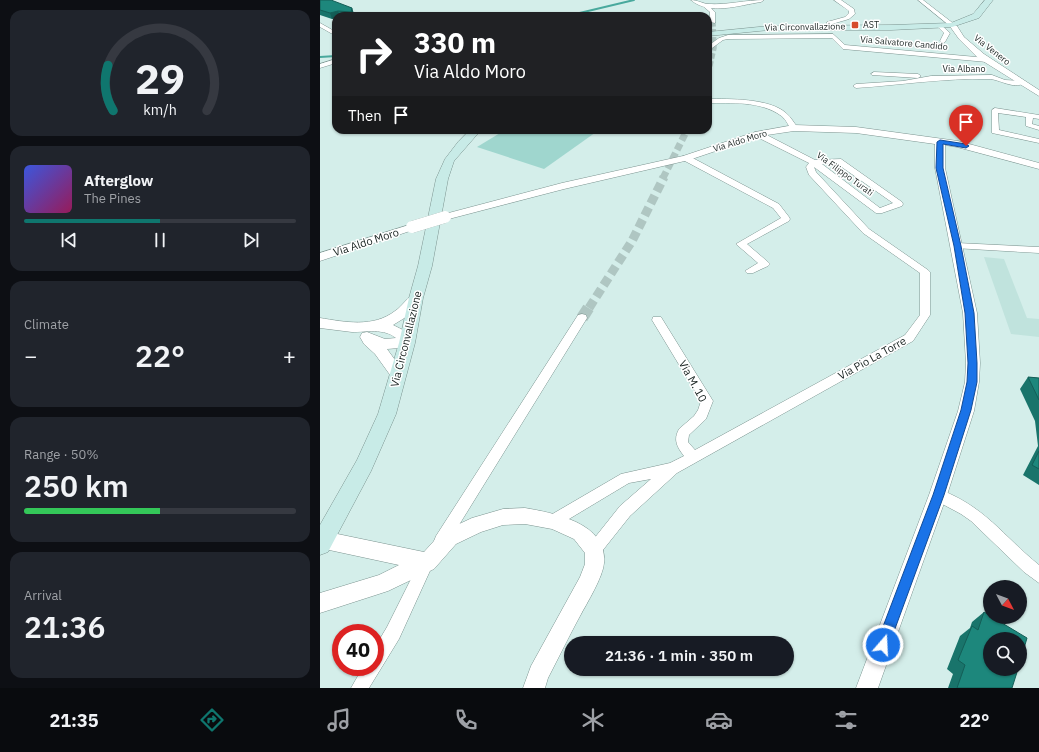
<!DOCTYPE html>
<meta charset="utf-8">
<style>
:root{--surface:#171b24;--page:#20242c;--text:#f1f3f6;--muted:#9ea1a6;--line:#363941;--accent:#0f766e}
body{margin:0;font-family:"IBM Plex Sans",sans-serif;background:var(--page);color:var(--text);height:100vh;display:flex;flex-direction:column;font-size:15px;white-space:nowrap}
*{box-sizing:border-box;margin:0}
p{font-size:13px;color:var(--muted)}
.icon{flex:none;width:22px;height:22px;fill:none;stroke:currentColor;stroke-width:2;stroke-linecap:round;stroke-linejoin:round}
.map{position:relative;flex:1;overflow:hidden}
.details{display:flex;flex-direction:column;gap:10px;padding:10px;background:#0d0f14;width:320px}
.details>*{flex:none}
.guide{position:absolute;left:12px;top:12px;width:380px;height:122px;border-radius:12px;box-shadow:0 1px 3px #0004;background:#202124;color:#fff;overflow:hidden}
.needle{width:26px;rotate:131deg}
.tools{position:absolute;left:663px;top:580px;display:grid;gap:8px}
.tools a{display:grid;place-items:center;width:44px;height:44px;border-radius:50%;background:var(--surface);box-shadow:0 1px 3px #0004;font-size:20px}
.speed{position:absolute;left:12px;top:624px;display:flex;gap:8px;font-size:20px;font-weight:700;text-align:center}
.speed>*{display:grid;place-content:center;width:52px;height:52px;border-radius:50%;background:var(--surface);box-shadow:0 1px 3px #0004;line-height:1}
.speed .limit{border:6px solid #d22;background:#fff;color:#111}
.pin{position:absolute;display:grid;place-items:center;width:34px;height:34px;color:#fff;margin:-41px -17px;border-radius:50% 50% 50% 0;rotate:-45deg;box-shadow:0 0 4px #0007}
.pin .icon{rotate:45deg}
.me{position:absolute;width:44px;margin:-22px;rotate:19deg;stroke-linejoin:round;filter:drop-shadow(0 0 3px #0008)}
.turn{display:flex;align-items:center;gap:14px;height:84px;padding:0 16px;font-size:18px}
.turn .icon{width:52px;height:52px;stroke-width:2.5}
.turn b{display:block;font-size:28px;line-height:34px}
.then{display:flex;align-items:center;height:38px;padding:0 16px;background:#0003;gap:8px;font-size:15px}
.big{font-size:30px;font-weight:600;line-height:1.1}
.details .tile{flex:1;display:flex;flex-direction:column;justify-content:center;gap:6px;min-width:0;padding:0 14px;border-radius:12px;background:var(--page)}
.details .dial{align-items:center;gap:0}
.dial svg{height:104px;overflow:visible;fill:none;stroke:var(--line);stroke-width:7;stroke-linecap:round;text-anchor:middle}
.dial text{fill:var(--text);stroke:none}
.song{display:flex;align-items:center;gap:12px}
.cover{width:48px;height:48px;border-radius:6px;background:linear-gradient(135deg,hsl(230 70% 55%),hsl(330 70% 35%))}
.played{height:4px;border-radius:2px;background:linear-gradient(90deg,var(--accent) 50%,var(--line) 50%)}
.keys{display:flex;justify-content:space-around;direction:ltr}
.heat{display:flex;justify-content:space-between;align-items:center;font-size:22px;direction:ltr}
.charge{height:6px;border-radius:3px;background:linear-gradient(90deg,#34c759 50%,var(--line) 0)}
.trip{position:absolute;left:244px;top:636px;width:230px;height:40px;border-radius:20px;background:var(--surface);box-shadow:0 1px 3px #0004;font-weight:600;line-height:40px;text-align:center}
.tab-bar{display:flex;height:64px;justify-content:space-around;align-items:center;background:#090b0e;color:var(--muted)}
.tab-bar .icon{width:28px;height:28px}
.tab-bar .current{color:var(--accent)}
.tab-bar b{font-size:18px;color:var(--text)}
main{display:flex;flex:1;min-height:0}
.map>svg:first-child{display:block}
</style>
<main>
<section class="details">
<div class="tile dial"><svg viewBox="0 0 100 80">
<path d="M14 69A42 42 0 1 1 86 69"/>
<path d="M14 69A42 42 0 0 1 10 34" stroke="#0f766e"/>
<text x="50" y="56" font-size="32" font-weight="700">29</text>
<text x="50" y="72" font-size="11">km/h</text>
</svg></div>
<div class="tile">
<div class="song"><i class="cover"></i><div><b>Afterglow</b><p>The Pines</p></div></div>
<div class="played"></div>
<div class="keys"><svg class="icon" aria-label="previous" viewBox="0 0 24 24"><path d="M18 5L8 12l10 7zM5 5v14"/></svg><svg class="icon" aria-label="pause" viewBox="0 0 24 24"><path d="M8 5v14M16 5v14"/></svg><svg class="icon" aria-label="next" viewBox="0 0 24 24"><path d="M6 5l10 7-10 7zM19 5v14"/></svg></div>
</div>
<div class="tile"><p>Climate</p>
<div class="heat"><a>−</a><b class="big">22°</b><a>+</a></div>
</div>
<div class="tile"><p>Range · 50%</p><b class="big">250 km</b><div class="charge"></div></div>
<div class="tile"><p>Arrival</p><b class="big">21:36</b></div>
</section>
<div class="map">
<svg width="719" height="688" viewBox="0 0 719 688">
<rect width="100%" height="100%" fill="#d4eeea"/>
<path fill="#c0e3dd" d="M 664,257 L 684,259 L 707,318 L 719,319 L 719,337 L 691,334 Z"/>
<path fill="#9fd6ce" d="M 185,130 L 279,130 L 224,169 L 157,147 Z"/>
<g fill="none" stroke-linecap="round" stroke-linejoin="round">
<path stroke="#49a99d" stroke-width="2" d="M 247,16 L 314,0
M 0,57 L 16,56"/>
<path stroke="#afc6c2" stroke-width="5.5" stroke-dasharray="5.5 2.5" stroke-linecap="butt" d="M 388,74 L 394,48 L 393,22"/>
<path stroke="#afc6c2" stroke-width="7" stroke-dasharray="7 3.5" stroke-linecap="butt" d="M 343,178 L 367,130"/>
<path stroke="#afc6c2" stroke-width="9" stroke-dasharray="9 4.5" stroke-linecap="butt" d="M 269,308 L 312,241 L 344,177"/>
<path stroke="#afc6c2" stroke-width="12" stroke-dasharray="12 6" stroke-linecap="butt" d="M 262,318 L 269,307"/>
<g stroke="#7c9490" stroke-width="1">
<path id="minor" d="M 598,0 L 603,0 L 634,24 L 634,26 L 630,26 Z
M 384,5 L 388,5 L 395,12 L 395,23 L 390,22 L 390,12 L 384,7 Z
M 0,23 L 16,32 L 16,36 L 0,27 Z
M 620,24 L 630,33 L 625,42 L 623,43 L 620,41 L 624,33 L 617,26 Z
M 513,34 L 525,45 L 667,58 L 670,60 L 667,62 L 523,49 L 512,38 L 408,39 L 403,40 L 388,51 L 388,46 L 399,38 L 408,35 Z
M 16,59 L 16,63 L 0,68 L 0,64 Z
M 554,72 L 598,74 L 601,76 L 598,78 L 552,75 L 551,74 Z
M 672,75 L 685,80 L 701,81 L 704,83 C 694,90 679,79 669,79 C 624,78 580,85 536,88 L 533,86 L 536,84 L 583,81 L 611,76 Z
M 388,99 C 409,99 449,98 466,113 C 471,117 474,123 478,128 L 477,130 L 471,130 C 468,124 465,118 460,115 C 440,101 410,103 388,103 Z
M 675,108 L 719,115 L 719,119 L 713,118 L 712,124 L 719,126 L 719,130 L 706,126 L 706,117 L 678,113 L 679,130 L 719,139 L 719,143 L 672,133 L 672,110 Z
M 435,132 L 441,132 L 495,160 L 521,159 L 582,202 L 583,204 L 582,206 L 562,213 L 556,213 L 494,167 L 496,172 L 549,229 L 608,270 L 610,272 L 610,315 L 593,341 L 357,473 L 310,516 L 279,555 L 274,557 L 269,555 L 267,550 L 269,545 L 300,506 L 331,479 L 309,483 L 234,528 L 229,526 L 227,521 L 229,516 L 301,474 L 350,463 L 364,456 C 357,447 353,440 359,429 L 374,416 L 378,410 L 381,401 L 332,320 L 333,317 L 341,317 L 393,401 L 386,419 L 369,435 L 368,442 L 375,450 L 585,335 L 600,315 L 600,273 L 543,233 L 489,175 L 486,167 L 489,163 L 435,136 ZM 516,163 L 573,203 L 560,208 L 502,164 Z
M 363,156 L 369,156 L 459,204 L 469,217 L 470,219 L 469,221 L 427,244 L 448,262 L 450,264 L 448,266 L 433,273 L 427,273 L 425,271 L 438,263 L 416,244 L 461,218 L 453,208 L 363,160 Z
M 637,243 L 719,247 L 719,253 L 634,248 L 632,246 L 634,244 Z
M 262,314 L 266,315 L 267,318 L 126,546 L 121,548 L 116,546 L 114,541 L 116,536 L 258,315 Z
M 618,489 C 665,506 683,536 719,565 L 719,583 L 704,572 L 651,521 L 641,514 L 613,499 L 611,495 L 613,491 Z
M 107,555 L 112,557 L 114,562 L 79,639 L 49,688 L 31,688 L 43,667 L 55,667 L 55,647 L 67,627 L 102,557 Z"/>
</g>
<g stroke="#7c9490" stroke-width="1">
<path id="tertiary" d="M 371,0 C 378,0 383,4 389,4 C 408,5 426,0 444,0 L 441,2 C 420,5 389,16 371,0 Z
M 514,0 L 521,0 L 534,9 L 535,14 L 529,19 L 512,24 L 512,27 L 509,29 L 506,27 L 507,22 L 525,17 L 529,13 L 529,11 Z
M 630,24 L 637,26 L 644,37 L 664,54 L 719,90 L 719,96 L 658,58 L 639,39 L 629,25 Z
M 474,125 L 536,127 L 638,141 L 719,163 L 719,169 L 637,147 L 625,145 L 625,168 L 657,313 L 660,363 L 659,382 L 654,411 L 627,495 L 558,688 L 536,688 L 609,495 L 638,411 L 645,382 L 646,363 L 643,313 L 615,168 L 615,144 L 536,133 L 474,131 L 440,136 L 369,160 L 244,189 L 125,220 L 119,217 L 121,215 L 242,183 L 363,156 L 435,132 Z
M 92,224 L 96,225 L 98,227 L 96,229 L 0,261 L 0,253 Z
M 96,294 L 101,295 L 102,298 L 101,301 L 86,317 L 73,325 L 85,331 L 94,343 L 92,347 L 67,349 L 83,371 L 85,375 L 83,379 L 78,381 L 73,379 L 55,354 L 44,344 L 40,337 L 42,333 L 47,332 L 65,339 L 76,338 C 64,328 46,332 32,332 C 21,331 11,329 0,328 L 0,318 C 25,322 53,328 75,311 C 83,306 87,296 96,294 Z
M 205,508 C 234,513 288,523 284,563 C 283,577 267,603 260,616 C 249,636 239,657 228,678 L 225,688 L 203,688 L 211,666 L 260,577 L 265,564 L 265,553 L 254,539 L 232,529 L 205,524 L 183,525 L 161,532 L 136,544 L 114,569 L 68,591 L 0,613 L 0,593 L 59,575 L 79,565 L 0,548 L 0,532 L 3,531 L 104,552 L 122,532 L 152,518 L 183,509 Z"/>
</g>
<g stroke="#7c9490" stroke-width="1">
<path id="secondary" d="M 665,0 L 673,0 L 659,18 L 632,27 L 571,30 L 449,30 L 388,36 L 388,32 L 449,26 L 571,25 L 631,23 L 653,14 Z
M 150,130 L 161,130 L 134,161 L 128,179 L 112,266 L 103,298 L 95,343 L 76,414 L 51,471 L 8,552 L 0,555 L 0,525 L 37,460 L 58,414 L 79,343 L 89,298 L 98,266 L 116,179 L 125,159 L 138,142 Z"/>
</g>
<use href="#minor" fill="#fff" fill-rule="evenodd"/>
<use href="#tertiary" fill="#fff" fill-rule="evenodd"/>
<use href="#secondary" fill="#c8ebe7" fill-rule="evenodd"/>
<g stroke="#7c9490" stroke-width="12" stroke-linecap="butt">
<path id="tertiary-bridge" d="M 92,227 L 125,217"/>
</g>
<use href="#tertiary-bridge" stroke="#fff" stroke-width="12"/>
</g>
<path fill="#19746b" d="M 0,0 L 32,8 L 34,14 L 33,16 L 16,16 L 16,18 L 12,19 L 0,15 Z
M 708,377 L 719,378 L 719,485 L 703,475 L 718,446 L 715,421 L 700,389 Z
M 664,612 L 692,688 L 628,688 L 633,674 L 627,669 L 640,636 L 650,628 L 652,622 Z"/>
<path fill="#145e57" d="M 32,8 L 34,14 L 33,16 L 32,16 L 31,12 Z
M 18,11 L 20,16 L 16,16 L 16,18 L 12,19 L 10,13 Z"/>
<path fill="#1d877c" stroke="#145e57" d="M 0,0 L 11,0 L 32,8 L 31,12 L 18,11 L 10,13 L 0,10 Z
M 708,377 L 719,378 L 719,400 Z
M 719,451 L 719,469 L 712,465 Z
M 664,612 L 670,615 L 670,617 L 672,617 L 707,638 L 700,662 L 700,639 L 670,639 L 670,669 L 698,669 L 692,688 L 637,688 L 645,665 L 638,660 L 652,626 L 658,630 Z"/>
<path fill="#1a73e8" stroke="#114b97" d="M 620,140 L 646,144 L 649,146 L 646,148 L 623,144 L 623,168 L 641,246 L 654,313 L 657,363 L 657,382 L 651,410 L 624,495 L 569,645 L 567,650 L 563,652 L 558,650 L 556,645 L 613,495 L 641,410 L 647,382 L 648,363 L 645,313 L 634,246 L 616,168 L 617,142 Z"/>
<rect fill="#d64b2c" stroke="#fff" stroke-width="1.5" x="531" y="21" width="8" height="8" rx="2"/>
<g text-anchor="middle" stroke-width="3" stroke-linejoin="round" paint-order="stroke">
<g font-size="9" fill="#1a2422" stroke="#fff" text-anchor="start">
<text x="543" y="28">AST</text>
</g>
<g font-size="9" fill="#1a2422" stroke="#fff">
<text transform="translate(485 27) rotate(-1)" y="3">Via Circonvallazione</text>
<text transform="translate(584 43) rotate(5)" y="3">Via Salvatore Candido</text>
<text transform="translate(672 50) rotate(38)" y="3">Via Venero</text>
<text x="644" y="72">Via Albano</text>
<text transform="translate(420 141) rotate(-17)" y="3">Via Aldo Moro</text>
<text transform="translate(525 174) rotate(36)" y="3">Via Filippo Turati</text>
</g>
<g font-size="11" fill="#1a2422" stroke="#fff">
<text transform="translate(46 242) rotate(-18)" y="4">Via Aldo Moro</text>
<text transform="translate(86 339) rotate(-76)" y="4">Via Circonvallazione</text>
<text transform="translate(552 358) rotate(-29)" y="4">Via Pio La Torre</text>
<text transform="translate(373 381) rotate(61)" y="4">Via M. 10</text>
</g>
</g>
</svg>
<div class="tools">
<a><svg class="needle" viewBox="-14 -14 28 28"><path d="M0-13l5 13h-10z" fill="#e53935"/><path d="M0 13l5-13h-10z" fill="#9ea1a6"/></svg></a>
<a><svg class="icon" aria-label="search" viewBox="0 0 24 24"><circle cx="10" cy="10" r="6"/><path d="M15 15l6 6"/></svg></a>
</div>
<div class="speed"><div class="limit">40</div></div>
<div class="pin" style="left:646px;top:146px;background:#d93025"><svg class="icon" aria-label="arrive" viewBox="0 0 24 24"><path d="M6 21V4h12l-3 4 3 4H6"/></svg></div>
<svg class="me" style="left:563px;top:645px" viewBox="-20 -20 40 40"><circle r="17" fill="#1a73e8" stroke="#fff" stroke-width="3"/><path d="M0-11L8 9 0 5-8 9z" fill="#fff"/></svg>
<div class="trip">21:36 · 1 min · 350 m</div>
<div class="guide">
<div class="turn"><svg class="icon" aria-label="right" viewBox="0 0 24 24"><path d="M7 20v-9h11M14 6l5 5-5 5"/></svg><div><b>330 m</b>Via Aldo Moro</div></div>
<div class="then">Then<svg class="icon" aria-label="arrive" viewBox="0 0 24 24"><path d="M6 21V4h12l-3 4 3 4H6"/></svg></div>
</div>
</div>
</main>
<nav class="tab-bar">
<b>21:35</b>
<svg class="icon current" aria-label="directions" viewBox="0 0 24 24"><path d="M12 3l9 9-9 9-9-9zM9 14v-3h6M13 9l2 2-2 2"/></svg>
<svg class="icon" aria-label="music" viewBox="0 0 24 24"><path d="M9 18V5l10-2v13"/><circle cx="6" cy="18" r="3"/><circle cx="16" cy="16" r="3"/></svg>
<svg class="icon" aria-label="phone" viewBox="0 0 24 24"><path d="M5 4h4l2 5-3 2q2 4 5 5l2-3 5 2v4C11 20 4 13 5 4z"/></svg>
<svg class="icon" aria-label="climate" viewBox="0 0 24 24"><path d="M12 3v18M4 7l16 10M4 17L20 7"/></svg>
<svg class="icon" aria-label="car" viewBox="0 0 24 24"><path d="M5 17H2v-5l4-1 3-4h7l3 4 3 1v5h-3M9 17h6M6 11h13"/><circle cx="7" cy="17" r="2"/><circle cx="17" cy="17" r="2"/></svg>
<svg class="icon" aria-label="filters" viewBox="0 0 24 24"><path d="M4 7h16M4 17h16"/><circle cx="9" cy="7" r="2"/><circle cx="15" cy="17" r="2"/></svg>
<b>22°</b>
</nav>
